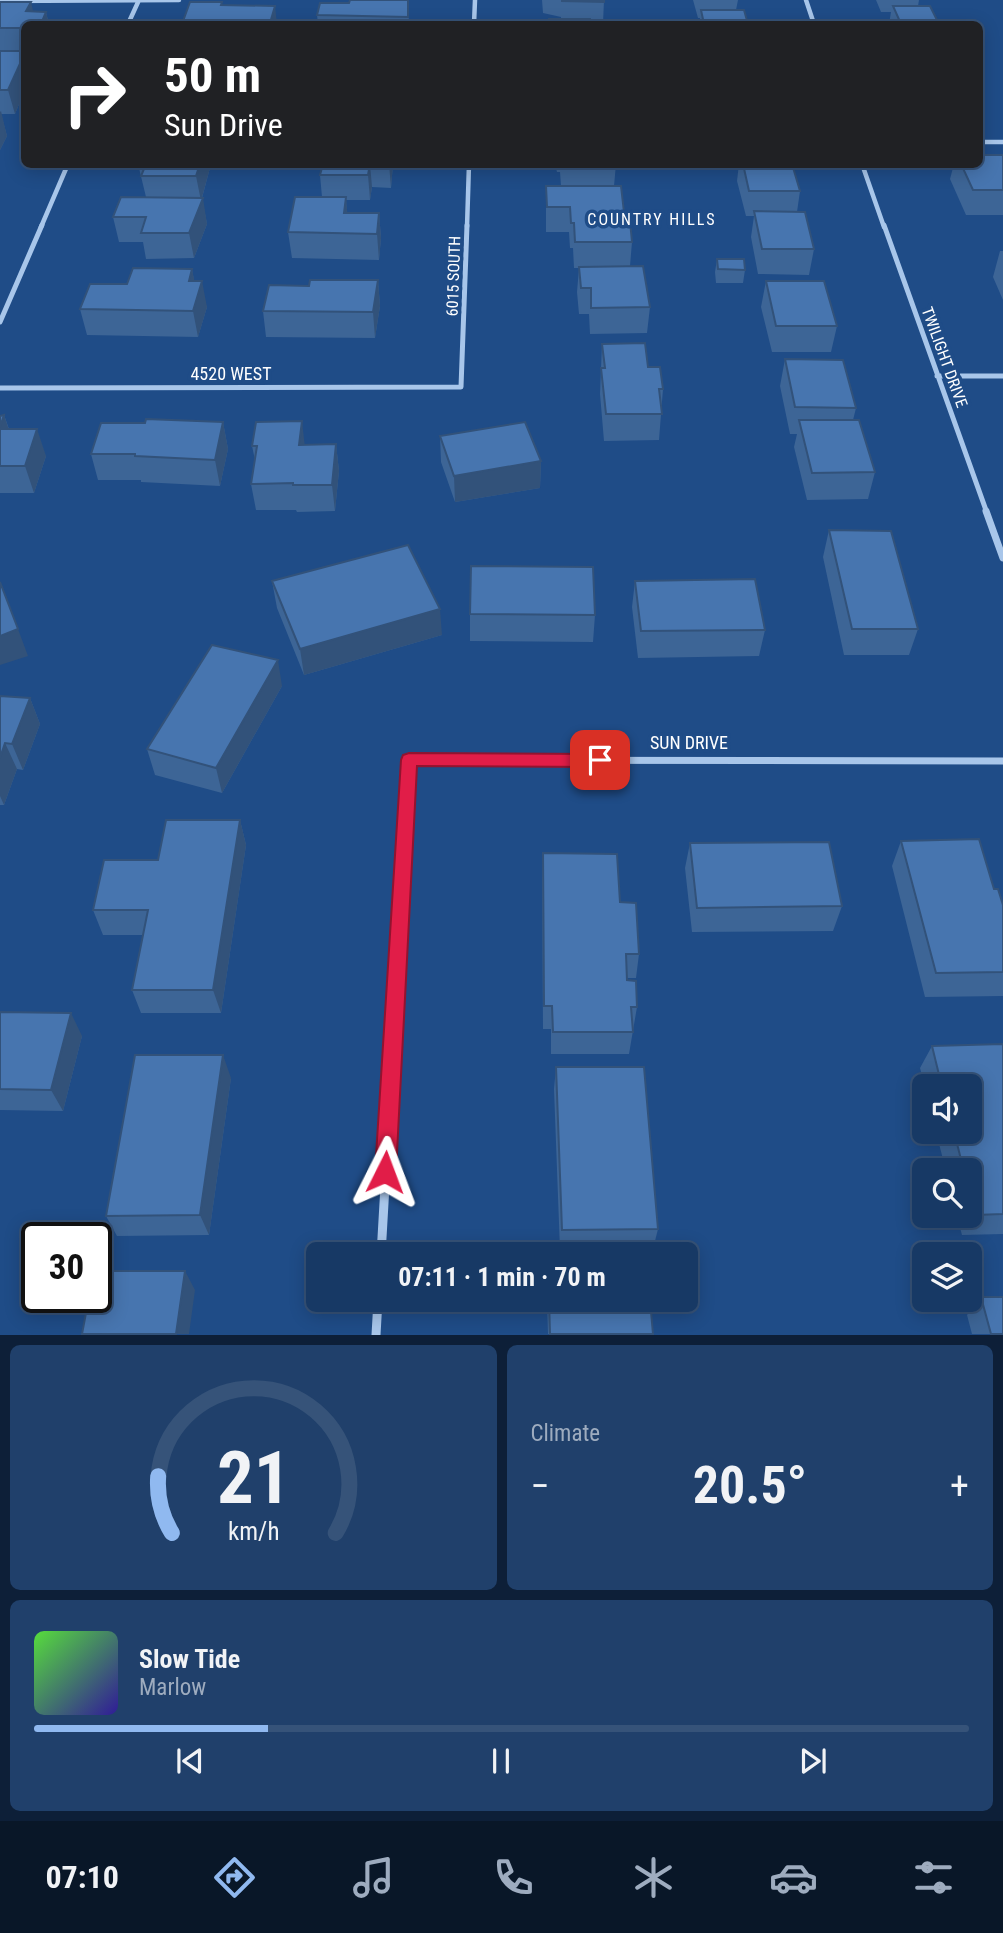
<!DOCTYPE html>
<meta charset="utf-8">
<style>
:root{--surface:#173965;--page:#20406b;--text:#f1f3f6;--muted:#9eacbf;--line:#365379;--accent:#90b9f0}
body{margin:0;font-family:"Roboto Condensed",sans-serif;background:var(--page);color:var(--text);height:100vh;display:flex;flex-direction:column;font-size:26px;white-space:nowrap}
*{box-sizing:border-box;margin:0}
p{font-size:23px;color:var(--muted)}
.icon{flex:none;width:38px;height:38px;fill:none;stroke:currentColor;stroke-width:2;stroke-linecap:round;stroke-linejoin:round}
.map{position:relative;height:1335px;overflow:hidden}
.panel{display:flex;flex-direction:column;gap:10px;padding:10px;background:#0d1f38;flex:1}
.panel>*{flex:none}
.banner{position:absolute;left:21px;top:21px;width:962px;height:147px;border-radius:10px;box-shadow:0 4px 18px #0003,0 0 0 2px var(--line);background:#202124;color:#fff;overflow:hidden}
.tools{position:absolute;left:912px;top:1074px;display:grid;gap:14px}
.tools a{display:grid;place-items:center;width:70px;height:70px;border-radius:10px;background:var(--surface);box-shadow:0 4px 18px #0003,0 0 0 2px var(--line);font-size:35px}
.speed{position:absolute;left:21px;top:1222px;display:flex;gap:14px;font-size:35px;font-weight:700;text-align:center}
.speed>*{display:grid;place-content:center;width:91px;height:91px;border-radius:50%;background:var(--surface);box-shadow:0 4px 18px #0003,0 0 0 2px var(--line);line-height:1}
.speed .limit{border:4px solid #111;border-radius:10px;background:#fff;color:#111}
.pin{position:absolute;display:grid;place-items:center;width:60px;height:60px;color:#fff;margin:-30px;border-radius:14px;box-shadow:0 4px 10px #0006}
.me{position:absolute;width:77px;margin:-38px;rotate:3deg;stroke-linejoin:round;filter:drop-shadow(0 0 5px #0008)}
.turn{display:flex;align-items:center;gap:24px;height:147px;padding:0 28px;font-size:32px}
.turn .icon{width:91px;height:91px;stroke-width:2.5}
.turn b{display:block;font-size:49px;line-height:60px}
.big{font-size:52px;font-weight:700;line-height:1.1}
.panel .card{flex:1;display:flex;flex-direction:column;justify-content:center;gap:10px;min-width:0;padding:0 24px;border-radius:10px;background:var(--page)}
.panel .dial{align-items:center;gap:0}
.dial svg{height:182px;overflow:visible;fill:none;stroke:var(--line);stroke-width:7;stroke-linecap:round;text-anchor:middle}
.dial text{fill:var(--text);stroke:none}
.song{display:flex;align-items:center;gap:21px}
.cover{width:84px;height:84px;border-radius:10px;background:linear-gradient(135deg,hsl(110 70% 55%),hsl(250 70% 35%))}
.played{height:7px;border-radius:4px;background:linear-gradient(90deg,var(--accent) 25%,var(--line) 25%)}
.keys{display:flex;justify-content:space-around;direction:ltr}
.heat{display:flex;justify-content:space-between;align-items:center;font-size:38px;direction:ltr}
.panel .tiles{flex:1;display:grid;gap:10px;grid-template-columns:1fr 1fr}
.card:last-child{grid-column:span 2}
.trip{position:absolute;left:306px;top:1242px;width:392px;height:70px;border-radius:10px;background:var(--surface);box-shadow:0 4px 18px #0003,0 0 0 2px var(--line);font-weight:700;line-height:70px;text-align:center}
.menu{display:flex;height:112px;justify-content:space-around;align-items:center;background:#091728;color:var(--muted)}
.menu .icon{width:49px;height:49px}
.menu .active{color:var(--accent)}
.menu b{font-size:32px;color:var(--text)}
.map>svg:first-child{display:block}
</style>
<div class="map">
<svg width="1003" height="1335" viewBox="0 0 1003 1335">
<rect width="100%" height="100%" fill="#1f4c87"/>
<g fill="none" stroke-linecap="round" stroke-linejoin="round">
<path stroke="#a8c6ea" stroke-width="4.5" d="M 806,0 L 814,24
M 0,1 L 179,0
M 128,24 L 139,0
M 474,24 L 475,0
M 980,142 L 1003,142
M 862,164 L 884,227
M 41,227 L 68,164
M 467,227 L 469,164"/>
<path stroke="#a8c6ea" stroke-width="5" d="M 884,225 L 987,513
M 0,322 L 42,225
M 937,376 L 1003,376
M 0,388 L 461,387 L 467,225"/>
<path stroke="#a8c6ea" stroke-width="7" d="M 986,511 L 1003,558
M 402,876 L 409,760 L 1003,761"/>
<path stroke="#a8c6ea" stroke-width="9" d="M 381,1255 L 403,874
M 376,1335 L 378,1300"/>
</g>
<path fill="#3d6596" d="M 408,0 L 409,24 L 318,24 L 317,15 L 349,3 Z
M 542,0 L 604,0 L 603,24 L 548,24 L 561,19 L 561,17 L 543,13 Z
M 693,0 L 738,0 L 736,10 L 748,24 L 699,24 L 700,18 L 698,18 Z
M 876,0 L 919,0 L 918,6 L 939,24 L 889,24 L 891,12 L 881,12 Z
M 0,2 L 33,11 L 46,12 L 49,24 L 24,24 L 24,92 L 15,114 L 1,114 L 7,136 L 0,150 Z
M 223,5 L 277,24 L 182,24 Z
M 1003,155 L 1003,215 L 966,215 L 950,179 L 954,164 L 980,164 Z
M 138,164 L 211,164 L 202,198 L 207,224 L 194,258 L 146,259 L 143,242 L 119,242 L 113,217 L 146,197 Z
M 323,164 L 393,164 L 391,188 L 372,187 L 370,200 L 346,200 L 347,213 L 379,213 L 381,238 L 379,260 L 292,258 L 288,232 L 322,197 L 320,175 Z
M 545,164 L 616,164 L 614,186 L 632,242 L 630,266 L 650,307 L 647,333 L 590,334 L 589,314 L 579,314 L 577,292 L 579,268 L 574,268 L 573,248 L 570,248 L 569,232 L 546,232 L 546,186 L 561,186 L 560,172 L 557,172 L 556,168 L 545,168 Z
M 739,164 L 792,164 L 800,191 L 797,212 L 814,249 L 809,275 L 758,274 L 751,237 L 754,216 L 746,216 L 737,181 Z
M 1000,251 L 1003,251 L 1003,300 L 993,277 Z
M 717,259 L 745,270 L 743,283 L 716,283 L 715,272 Z
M 192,269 L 194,281 L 207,307 L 198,337 L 87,335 L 80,309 L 127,284 Z
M 378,280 L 380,306 L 375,338 L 266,337 L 263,311 L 309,286 Z
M 766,281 L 837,326 L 831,352 L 772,352 L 761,307 Z
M 602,344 L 648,367 L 663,389 L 659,440 L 604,441 L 600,394 Z
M 785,359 L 856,408 L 853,420 L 875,472 L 868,499 L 807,500 L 794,447 L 797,434 L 790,434 L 780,386 Z
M 4,415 L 9,429 L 46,456 L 34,493 L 0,493 L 0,416 Z
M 223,422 L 228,449 L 220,486 L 141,482 L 141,480 L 98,480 L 91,454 Z
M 440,436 L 541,461 L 540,488 L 455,502 L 441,462 Z
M 336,444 L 339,471 L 335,511 L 297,512 L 296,510 L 256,510 L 251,484 L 255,460 L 252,446 Z
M 829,530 L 918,629 L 909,655 L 844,655 L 823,557 Z
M 272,581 L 442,635 L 304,675 L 277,608 Z
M 635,581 L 765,630 L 759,656 L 638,658 L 632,607 Z
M 470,614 L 595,615 L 593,642 L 470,641 Z
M 282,686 L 222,793 L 155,775 L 147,749 Z
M 0,696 L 30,698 L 40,724 L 23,770 L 17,769 L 4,805 L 0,805 Z
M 240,820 L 246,845 L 221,1013 L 141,1013 L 132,990 L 143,935 L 103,935 L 93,910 L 158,860 Z
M 901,841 L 994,889 L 1003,905 L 1003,996 L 925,997 L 892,866 Z
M 690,843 L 842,906 L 833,931 L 692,932 L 685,868 Z
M 543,853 L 620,902 L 639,954 L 636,978 L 627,978 L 637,1007 L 629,1054 L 551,1054 L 551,1029 L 543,1029 L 542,878 Z
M 0,1012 L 82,1036 L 63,1111 L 0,1110 Z
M 1003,1044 L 1003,1234 L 962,1235 L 957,1216 L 970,1216 L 970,1171 L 946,1171 L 936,1132 L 970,1132 L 970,1087 L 925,1087 L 920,1068 L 932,1046 Z
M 556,1067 L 658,1229 L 653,1249 L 560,1250 L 554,1089 Z
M 231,1078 L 209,1235 L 117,1236 L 106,1216 Z
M 981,1297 L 1003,1334 L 972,1334 L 967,1315 Z
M 547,1300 L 650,1300 L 653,1334 L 548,1334 Z"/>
<path fill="#32527a" d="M 31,2 L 36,24 L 26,11 Z
M 275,6 L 277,24 L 271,24 L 270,23 Z
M 46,12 L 49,24 L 41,24 Z
M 24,55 L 24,92 L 15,114 L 8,90 Z
M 1,111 L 7,136 L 0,150 L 0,112 Z
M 200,164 L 211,164 L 201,201 L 196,176 Z
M 370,164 L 372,187 L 370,200 L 368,175 Z
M 389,164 L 393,164 L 391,188 Z
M 346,197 L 348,222 L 344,213 Z
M 203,198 L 207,224 L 194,258 L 189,233 Z
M 379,213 L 381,238 L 379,260 L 377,234 Z
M 192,269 L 197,294 L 189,281 Z
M 378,280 L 380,306 L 375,338 L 373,312 Z
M 202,281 L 207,307 L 198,337 L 193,311 Z
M 4,415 L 13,442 L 0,432 L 0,427 Z
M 302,421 L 305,448 L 299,445 Z
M 223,422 L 228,449 L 220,486 L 215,460 Z
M 37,429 L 46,456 L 34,493 L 25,466 Z
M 336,444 L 339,471 L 335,511 L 332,485 Z
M 541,461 L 540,488 L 455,502 L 454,476 Z
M 440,609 L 442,635 L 304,675 L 300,649 Z
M 18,629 L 28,656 L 0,665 L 0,636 Z
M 278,660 L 282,686 L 222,793 L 216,768 Z
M 30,698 L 40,724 L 23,770 L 12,744 Z
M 5,743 L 17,769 L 4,805 L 0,796 L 0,758 Z
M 240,820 L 246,845 L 221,1013 L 213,990 Z
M 71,1013 L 82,1036 L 63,1111 L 51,1090 Z
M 223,1055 L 231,1078 L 209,1235 L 200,1215 Z
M 185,1271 L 195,1290 L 189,1334 L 176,1334 Z"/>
<path fill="#4775af" stroke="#32527a" stroke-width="2" d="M 350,0 L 408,0 L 408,17 L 317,15 L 320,3 L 349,3 Z
M 562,0 L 604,0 L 604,2 L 562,1 Z
M 0,2 L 31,2 L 26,11 L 46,12 L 41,24 L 24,24 L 24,28 L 0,28 Z
M 190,2 L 222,2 L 221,5 L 275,6 L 270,23 L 182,24 Z
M 893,6 L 930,6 L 939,24 L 901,24 Z
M 701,10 L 744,10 L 748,24 L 704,24 Z
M 549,19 L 590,19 L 591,24 L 549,24 Z
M 0,51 L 24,51 L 24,55 L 8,90 L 0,90 Z
M 980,155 L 1003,155 L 1003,190 L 973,190 L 961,164 L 980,164 Z
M 146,164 L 200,164 L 196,176 L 141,176 Z
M 323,164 L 370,164 L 368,175 L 320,175 Z
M 743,164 L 792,164 L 800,191 L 749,191 Z
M 546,186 L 621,186 L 625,221 L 630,221 L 632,242 L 575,242 L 574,223 L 571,223 L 570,207 L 547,207 Z
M 121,197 L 203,198 L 189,233 L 141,233 L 146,217 L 113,217 Z
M 295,197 L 346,197 L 344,213 L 379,213 L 377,234 L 288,232 Z
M 754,211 L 805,212 L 814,249 L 762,249 Z
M 717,259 L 744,259 L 745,270 L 718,269 Z
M 643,266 L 650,307 L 591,308 L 591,288 L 581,288 L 579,267 Z
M 133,268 L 192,269 L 189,281 L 202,281 L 193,311 L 80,309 L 90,284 L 127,284 Z
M 310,280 L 378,280 L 373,312 L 263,311 L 269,285 L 309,286 Z
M 766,281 L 824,281 L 837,326 L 776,326 Z
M 645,343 L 648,367 L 660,367 L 663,389 L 659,389 L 662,414 L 606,414 L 601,368 L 605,368 L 602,344 Z
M 785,359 L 843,360 L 856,408 L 795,407 Z
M 4,415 L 0,427 L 0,416 Z
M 146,419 L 223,422 L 215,460 L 135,456 L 135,454 L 91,454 L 101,423 L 145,423 Z
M 799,420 L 859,420 L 875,472 L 812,473 Z
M 302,421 L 299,445 L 336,444 L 332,485 L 293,485 L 293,483 L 251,484 L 257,446 L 252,446 L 256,422 Z
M 525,422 L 541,461 L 454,476 L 440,436 Z
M 0,429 L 37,429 L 25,466 L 0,466 Z
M 829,530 L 891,531 L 918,629 L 852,629 Z
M 408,545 L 440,609 L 300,649 L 272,581 Z
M 471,566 L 593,567 L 595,615 L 470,614 Z
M 755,579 L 765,630 L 641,631 L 635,581 Z
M 0,582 L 18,629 L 0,636 Z
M 212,645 L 278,660 L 216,768 L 147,749 Z
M 0,696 L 30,698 L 12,744 L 5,743 L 0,758 Z
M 166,820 L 240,820 L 213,990 L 132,990 L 148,910 L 93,910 L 104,860 L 158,860 Z
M 979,839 L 994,889 L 998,889 L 1003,905 L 1003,972 L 936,973 L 901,841 Z
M 829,842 L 842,906 L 697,908 L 690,843 Z
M 543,853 L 617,854 L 620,902 L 636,903 L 639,954 L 626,954 L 627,980 L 636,981 L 637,1007 L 631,1007 L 633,1032 L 553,1032 L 552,1006 L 544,1006 Z
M 0,1012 L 71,1013 L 51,1090 L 0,1089 Z
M 1003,1044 L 1003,1214 L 975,1215 L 970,1193 L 970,1171 L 964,1171 L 954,1132 L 970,1132 L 970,1087 L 942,1087 L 932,1046 Z
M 135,1055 L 223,1055 L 200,1215 L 106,1216 Z
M 556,1067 L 644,1067 L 658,1229 L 562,1230 Z
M 96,1271 L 185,1271 L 176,1334 L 82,1334 L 89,1297 L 96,1297 Z
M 981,1297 L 1003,1297 L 1003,1334 L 991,1334 Z
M 549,1300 L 650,1300 L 653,1334 L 550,1334 Z"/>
<path fill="#e11d48" stroke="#92132f" stroke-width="2" d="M 409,753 L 600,754 L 606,755 L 609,760 L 606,765 L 600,767 L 417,766 L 396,1172 L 393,1180 L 385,1183 L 378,1180 L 375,1172 L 401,760 L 403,755 Z"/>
<g text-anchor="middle" stroke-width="7" stroke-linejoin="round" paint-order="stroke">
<g font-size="16" letter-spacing="2" fill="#fff" stroke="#1f4c87">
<text x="652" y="225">COUNTRY HILLS</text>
</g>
<g font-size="16" fill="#fff" stroke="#1f4c87">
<text transform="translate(453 276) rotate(-88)" y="6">6015 SOUTH</text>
<text transform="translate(945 357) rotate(70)" y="6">TWILIGHT DRIVE</text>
</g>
<g font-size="18" fill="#fff" stroke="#1f4c87">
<text x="231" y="380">4520 WEST</text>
<text x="689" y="749">SUN DRIVE</text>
</g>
</g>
</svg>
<div class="tools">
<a><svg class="icon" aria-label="sound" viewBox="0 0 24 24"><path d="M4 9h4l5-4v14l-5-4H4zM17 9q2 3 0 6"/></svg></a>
<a><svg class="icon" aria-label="search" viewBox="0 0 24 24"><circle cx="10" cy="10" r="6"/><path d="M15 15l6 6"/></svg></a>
<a><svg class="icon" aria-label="layers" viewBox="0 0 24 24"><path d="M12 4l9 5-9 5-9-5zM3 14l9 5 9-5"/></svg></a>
</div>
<div class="speed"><div class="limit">30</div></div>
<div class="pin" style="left:600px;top:760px;background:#d93025"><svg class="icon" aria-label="arrive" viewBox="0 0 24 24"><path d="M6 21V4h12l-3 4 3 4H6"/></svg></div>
<svg class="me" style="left:385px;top:1172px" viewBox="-20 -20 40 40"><path d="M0-17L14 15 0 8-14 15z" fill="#e11d48" stroke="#fff" stroke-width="4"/></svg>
<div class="trip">07:11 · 1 min · 70 m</div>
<div class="banner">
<div class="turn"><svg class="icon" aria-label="right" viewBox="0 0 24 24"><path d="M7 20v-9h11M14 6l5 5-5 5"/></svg><div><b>50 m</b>Sun Drive</div></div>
</div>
</div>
<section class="panel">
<div class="tiles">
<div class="card dial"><svg viewBox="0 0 100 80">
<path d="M14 69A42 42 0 1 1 86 69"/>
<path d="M14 69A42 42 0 0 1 8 44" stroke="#90b9f0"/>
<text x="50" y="56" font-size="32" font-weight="700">21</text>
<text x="50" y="72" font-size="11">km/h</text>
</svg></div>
<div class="card"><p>Climate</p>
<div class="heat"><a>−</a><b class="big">20.5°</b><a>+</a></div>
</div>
<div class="card">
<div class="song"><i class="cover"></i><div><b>Slow Tide</b><p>Marlow</p></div></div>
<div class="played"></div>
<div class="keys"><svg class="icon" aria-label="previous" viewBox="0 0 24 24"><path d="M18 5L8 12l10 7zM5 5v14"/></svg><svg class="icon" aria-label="pause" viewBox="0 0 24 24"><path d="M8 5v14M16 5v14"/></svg><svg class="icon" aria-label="next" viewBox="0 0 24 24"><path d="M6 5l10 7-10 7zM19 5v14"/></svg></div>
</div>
</div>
</section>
<nav class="menu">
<b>07:10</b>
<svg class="icon active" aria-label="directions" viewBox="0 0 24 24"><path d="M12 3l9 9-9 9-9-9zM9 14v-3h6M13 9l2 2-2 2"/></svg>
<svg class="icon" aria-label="music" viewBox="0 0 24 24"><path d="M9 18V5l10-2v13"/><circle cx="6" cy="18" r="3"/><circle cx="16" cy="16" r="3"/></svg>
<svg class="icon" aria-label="phone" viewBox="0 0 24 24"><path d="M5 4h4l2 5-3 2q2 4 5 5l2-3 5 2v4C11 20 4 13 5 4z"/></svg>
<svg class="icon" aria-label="climate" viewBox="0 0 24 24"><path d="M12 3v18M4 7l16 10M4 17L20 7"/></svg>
<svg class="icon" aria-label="car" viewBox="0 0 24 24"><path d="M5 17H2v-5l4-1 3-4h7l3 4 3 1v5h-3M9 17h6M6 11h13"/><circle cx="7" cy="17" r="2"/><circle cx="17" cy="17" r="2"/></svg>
<svg class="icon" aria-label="filters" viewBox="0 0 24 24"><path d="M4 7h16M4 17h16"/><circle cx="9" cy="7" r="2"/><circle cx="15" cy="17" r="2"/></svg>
</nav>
